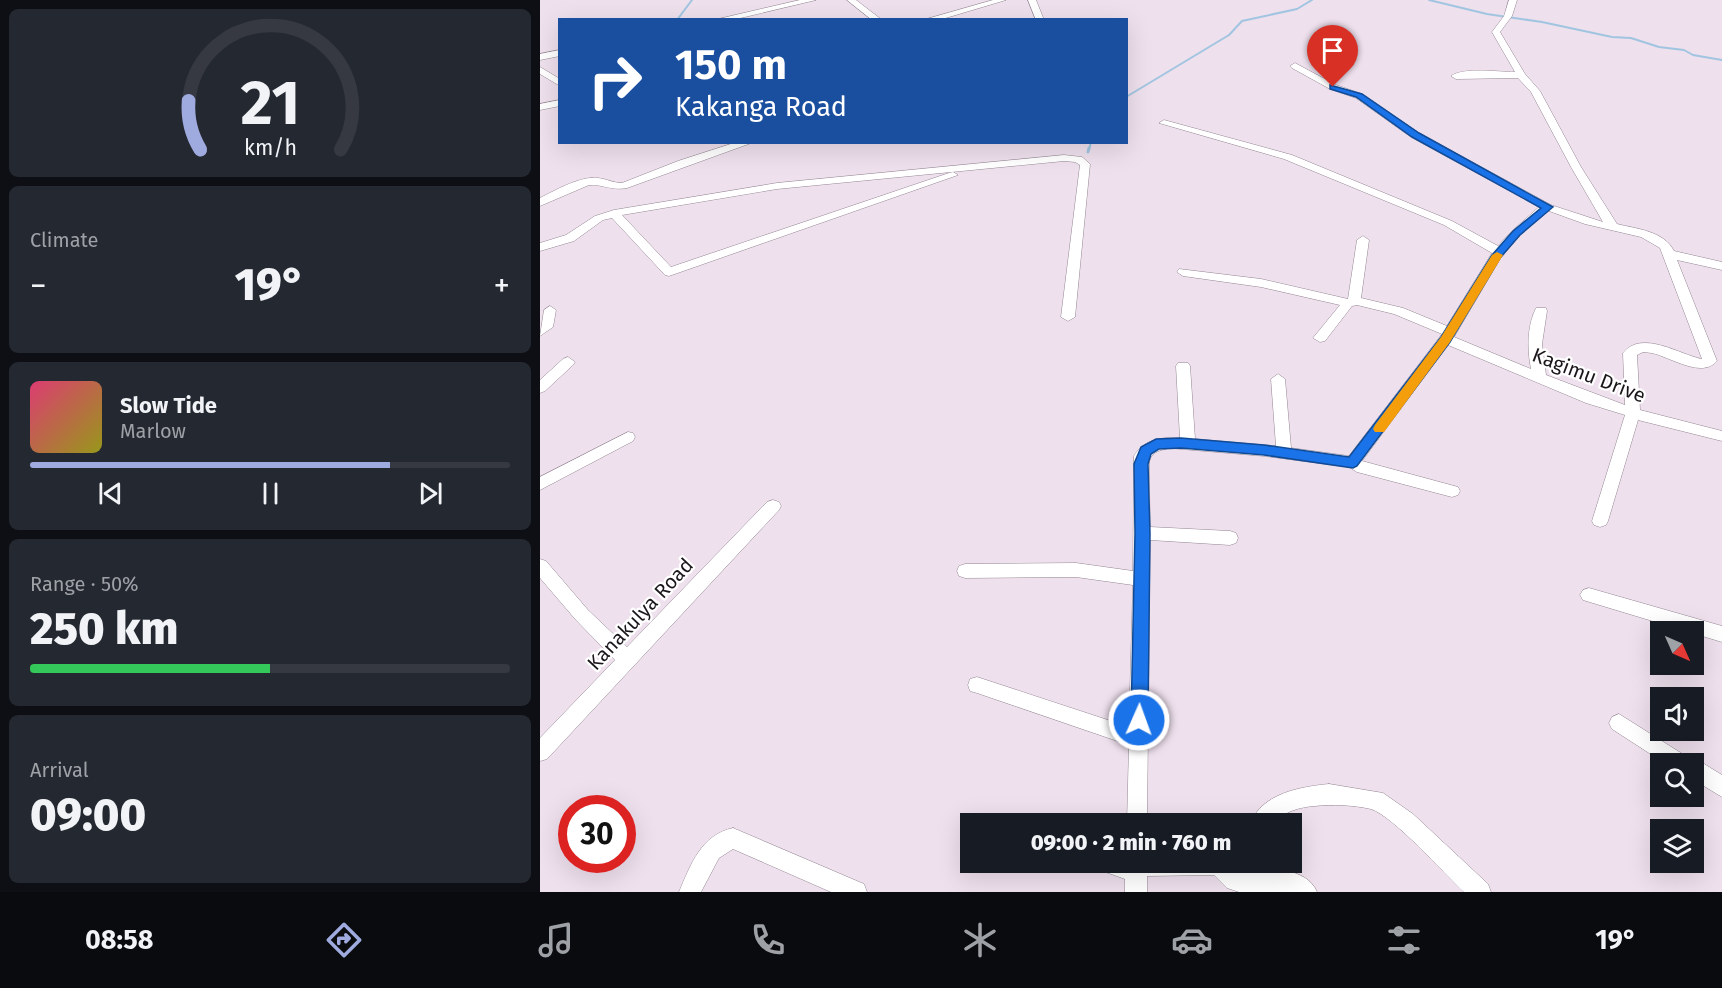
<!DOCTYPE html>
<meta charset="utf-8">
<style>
:root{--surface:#171b24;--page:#242831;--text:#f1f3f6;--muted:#9ea1a6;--line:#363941;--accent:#9faadf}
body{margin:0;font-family:"Fira Sans",sans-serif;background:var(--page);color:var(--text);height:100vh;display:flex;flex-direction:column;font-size:22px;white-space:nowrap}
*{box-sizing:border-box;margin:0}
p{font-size:20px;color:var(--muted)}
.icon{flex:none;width:33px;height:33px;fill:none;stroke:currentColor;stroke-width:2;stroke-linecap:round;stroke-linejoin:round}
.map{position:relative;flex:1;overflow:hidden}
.details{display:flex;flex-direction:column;gap:9px;padding:9px;background:#0d0f14;width:540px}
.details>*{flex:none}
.guide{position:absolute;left:18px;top:18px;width:570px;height:126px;border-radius:0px;box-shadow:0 6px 24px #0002;background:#1a4fa0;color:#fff;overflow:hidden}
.needle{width:39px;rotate:135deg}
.tools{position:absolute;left:1110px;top:621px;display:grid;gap:12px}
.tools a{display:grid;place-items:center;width:54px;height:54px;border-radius:0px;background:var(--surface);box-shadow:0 6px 24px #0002;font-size:30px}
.speed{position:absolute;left:18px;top:795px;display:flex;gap:12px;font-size:30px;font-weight:700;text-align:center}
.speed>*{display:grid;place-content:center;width:78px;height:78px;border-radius:50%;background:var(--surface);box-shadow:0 6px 24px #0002;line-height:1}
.speed .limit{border:9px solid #d22;background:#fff;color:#111}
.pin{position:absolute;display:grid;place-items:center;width:51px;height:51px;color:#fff;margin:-62px -26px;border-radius:50% 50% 50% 0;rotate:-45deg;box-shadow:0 0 6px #0007}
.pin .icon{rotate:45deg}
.me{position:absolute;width:66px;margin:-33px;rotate:2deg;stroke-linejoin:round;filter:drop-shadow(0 0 4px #0008)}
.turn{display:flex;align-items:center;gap:21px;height:126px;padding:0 18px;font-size:27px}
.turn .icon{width:78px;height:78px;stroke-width:2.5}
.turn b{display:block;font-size:42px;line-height:51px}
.big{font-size:45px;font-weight:800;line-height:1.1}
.details .tile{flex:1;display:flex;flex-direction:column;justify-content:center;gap:9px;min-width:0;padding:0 21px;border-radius:9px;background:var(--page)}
.details .dial{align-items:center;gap:0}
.dial svg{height:156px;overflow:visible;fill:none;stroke:var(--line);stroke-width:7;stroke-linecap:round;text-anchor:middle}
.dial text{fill:var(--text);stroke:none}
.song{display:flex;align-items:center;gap:18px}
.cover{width:72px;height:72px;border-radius:9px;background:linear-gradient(135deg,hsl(340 70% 55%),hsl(60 70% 35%))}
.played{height:6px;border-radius:3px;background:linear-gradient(90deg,var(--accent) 75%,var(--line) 75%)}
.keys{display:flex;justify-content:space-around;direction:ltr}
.heat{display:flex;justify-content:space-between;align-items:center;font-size:33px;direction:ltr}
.charge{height:9px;border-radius:4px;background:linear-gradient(90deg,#34c759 50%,var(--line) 0)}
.trip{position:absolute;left:420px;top:813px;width:342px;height:60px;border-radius:0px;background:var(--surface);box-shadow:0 6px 24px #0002;font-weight:800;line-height:60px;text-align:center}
.tabs{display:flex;height:96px;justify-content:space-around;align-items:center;background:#090b0e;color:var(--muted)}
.tabs .icon{width:42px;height:42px}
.tabs .selected{color:var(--accent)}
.tabs b{font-size:27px;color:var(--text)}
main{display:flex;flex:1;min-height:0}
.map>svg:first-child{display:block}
</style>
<main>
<section class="details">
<div class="tile dial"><svg viewBox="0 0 100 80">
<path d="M14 69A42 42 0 1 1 86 69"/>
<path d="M14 69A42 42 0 0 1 8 44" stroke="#9faadf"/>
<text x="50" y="56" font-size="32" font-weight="700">21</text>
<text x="50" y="72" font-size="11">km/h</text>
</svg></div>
<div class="tile"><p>Climate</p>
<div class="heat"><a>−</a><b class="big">19°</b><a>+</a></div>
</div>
<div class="tile">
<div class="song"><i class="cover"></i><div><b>Slow Tide</b><p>Marlow</p></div></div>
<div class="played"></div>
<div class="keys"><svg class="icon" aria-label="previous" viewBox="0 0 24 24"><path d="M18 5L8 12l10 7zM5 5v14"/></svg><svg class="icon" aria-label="pause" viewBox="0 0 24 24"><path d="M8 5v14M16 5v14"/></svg><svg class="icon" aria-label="next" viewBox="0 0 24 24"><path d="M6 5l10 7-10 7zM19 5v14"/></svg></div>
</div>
<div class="tile"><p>Range · 50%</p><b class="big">250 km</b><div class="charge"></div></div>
<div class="tile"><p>Arrival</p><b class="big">09:00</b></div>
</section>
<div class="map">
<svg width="1182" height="892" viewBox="0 0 1182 892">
<rect width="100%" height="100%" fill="#eee0ed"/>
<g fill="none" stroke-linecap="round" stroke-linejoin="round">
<path stroke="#a1c5e1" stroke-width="2" d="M 889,0 L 947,14 L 1002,22 L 1072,37 L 1091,38 L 1119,47 L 1144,50 L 1153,55 L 1182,60
M 137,20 L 152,0
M 586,97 L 689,35 L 702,21 L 757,9 L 772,0
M 549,150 L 551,142"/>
<path stroke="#a1c5e1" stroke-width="3" d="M 548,152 L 549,148"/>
<g stroke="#938792" stroke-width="1">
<path id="minor" d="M 260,0 L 276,0 L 192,20 L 174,20 Z
M 307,0 L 316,0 L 342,20 L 332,20 Z
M 453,0 L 466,0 L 399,20 L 383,20 Z
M 488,0 L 496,0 L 504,20 L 496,20 Z
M 969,0 L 977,0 L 972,16 L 960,32 L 985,74 L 1000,91 L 1041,167 L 1077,224 C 1097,229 1124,231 1134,251 L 1182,262 L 1182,270 L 1137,260 L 1177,361 C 1162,379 1130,357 1112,353 L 1103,352 L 1097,355 L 1100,410 L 1182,431 L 1182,441 L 1098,420 L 1068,521 L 1066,525 L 1060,527 L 1054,525 L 1052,521 L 1085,415 L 1046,403 L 908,345 L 822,461 L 918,487 L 920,491 L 918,495 L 912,497 L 817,472 L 809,467 L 724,456 L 629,448 C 618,451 610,452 609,464 L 610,527 L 690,531 L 696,533 L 698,538 L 696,543 L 690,545 L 610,540 L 607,824 L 587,824 L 589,745 L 437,693 L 430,691 L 428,685 L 430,679 L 437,677 L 589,727 L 593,585 L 536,577 L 425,578 L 419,576 L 417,571 L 419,566 L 425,564 L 536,563 L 593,571 L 594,456 C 604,439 622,437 640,438 L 636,366 L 638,363 L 648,363 L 650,366 L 655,439 L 736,446 L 731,379 L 738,374 L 745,379 L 751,448 L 809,456 L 902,334 L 854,314 L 817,305 L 812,306 L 785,341 L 780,342 L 773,338 L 800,305 L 721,287 L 643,276 L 637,272 L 639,269 L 721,279 L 808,299 L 817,240 L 823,236 L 829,240 L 821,298 L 863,308 L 907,326 L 952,253 L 904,225 L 744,159 L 619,123 L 624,120 L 752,155 L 912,221 L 958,246 L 972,231 L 999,207 L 871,137 L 816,98 L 790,89 L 752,68 L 750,66 L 755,63 L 796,85 L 822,94 L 879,133 L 1011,205 L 1063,222 L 1031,167 L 991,92 L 978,78 L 916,79 L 911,76 C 924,67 958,72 975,72 L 952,32 L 964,16 ZM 1009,211 L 1045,224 L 1101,237 L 1120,248 L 1162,359 C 1140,355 1102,329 1083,353 L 1085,405 L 1006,375 L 1002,344 L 1007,311 L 1006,308 L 996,308 C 987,326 987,349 991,369 L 914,337 L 960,259 L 980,235 Z
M 20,50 L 20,56 L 0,60 L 0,54 Z
M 0,67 L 20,79 L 20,86 L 0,74 Z
M 20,100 L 20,106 L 0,110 L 0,104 Z
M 197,142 L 214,142 L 87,188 C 73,191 62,184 49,185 L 0,206 L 0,198 C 16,190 40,176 58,178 C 67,179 73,183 82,183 L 138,161 Z
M 524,155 L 542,157 L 550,164 L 535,317 L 528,321 L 521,317 L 540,165 L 535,162 L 524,161 L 237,189 L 82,215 L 131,267 L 409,173 L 413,172 L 418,175 L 129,276 L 125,275 L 72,218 L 63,220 L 34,241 L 0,251 L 0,243 L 26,235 L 55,216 L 74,210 L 237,183 Z
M 10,306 L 16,310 L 13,327 L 0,336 L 4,310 Z
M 28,357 L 35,362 L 33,365 L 5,391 L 0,393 L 0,380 L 23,359 Z
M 88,432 L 93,433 L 95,437 L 93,441 L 0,490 L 0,477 Z
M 233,500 L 239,502 L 241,506 L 239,510 L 7,759 L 0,761 L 0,738 L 75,660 L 36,620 L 0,578 L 0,559 L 6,561 L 48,610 L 87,647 L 227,502 Z
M 1049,588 L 1182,626 L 1182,642 L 1043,600 L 1040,595 L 1043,590 Z
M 1079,714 L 1152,760 L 1161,762 L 1182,775 L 1182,797 L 1154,780 L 1154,764 L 1126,764 L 1072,729 L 1069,723 L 1072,717 Z
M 789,784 L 843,793 L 873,814 L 948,884 L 951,892 L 924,892 C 905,874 853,816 831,809 C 814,805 792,804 775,806 C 760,807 744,811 734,824 L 710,824 C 722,793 760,787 789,784 Z
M 193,828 L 324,884 L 327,892 L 291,892 L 193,849 L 179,858 L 161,892 L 139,892 C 151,864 161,835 193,828 Z
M 558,862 L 692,862 L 705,872 C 727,867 767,867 777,892 L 699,892 L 687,888 L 674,875 L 607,876 L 607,892 L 585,892 L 585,879 L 560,870 Z"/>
</g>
<use href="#minor" fill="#fff" fill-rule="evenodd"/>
</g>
<path fill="#1a73e8" stroke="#114b97" stroke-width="1.5" d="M 790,85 L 822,94 L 879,133 L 1013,207 L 980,235 L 960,258 L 910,342 L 817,466 L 813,468 L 724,455 L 641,448 L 619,449 L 611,454 L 608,464 L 610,533 L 608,720 L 606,725 L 599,728 L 593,725 L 591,720 L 595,533 L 594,464 L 601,447 L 616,439 L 641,438 L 724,445 L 809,457 L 901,337 L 952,255 L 973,231 L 1001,208 L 872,137 L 816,97 L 790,89 Z"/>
<path fill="#f59e0b" d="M 957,252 L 963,255 L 910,342 L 844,432 L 835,432 L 833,429 L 835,425 L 901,337 L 952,255 Z"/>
<g text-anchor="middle" stroke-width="4.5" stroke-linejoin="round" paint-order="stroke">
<g font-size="20" fill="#1b161a" stroke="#fff">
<text transform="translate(1049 375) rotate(21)" y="7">Kagimu Drive</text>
<text transform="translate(100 614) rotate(-47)" y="7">Kanakulya Road</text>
</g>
</g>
</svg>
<div class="tools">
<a><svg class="needle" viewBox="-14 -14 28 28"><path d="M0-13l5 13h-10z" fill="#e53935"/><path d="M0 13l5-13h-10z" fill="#9ea1a6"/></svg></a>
<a><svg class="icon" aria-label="sound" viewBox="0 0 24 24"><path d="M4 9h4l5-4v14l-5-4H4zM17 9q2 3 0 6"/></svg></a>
<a><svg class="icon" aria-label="search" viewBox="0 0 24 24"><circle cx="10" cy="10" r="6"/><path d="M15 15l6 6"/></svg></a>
<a><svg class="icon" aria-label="layers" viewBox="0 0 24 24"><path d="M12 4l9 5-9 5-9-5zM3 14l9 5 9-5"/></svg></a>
</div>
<div class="speed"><div class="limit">30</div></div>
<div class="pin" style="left:793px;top:87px;background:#d93025"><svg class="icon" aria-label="arrive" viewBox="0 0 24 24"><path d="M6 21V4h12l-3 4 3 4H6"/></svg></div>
<svg class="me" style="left:599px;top:720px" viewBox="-20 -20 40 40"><circle r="17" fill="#1a73e8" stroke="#fff" stroke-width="3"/><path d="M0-11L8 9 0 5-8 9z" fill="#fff"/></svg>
<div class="trip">09:00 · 2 min · 760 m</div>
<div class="guide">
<div class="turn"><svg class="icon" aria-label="right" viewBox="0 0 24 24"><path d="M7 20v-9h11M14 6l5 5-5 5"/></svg><div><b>150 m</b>Kakanga Road</div></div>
</div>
</div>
</main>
<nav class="tabs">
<b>08:58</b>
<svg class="icon selected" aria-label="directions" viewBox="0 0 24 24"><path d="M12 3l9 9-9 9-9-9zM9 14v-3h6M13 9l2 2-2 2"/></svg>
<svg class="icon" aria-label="music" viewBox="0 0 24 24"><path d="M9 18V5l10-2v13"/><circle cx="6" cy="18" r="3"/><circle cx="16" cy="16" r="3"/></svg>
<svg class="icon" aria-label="phone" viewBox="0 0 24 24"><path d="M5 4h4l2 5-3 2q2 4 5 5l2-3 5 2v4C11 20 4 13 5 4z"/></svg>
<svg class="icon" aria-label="climate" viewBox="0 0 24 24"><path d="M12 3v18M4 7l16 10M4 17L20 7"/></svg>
<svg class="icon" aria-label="car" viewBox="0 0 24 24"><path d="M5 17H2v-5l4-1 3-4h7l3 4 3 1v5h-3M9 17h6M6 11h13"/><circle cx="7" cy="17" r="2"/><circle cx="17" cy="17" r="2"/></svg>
<svg class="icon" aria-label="filters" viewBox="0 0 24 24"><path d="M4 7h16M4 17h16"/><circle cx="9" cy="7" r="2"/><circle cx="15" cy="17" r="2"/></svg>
<b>19°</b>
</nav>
